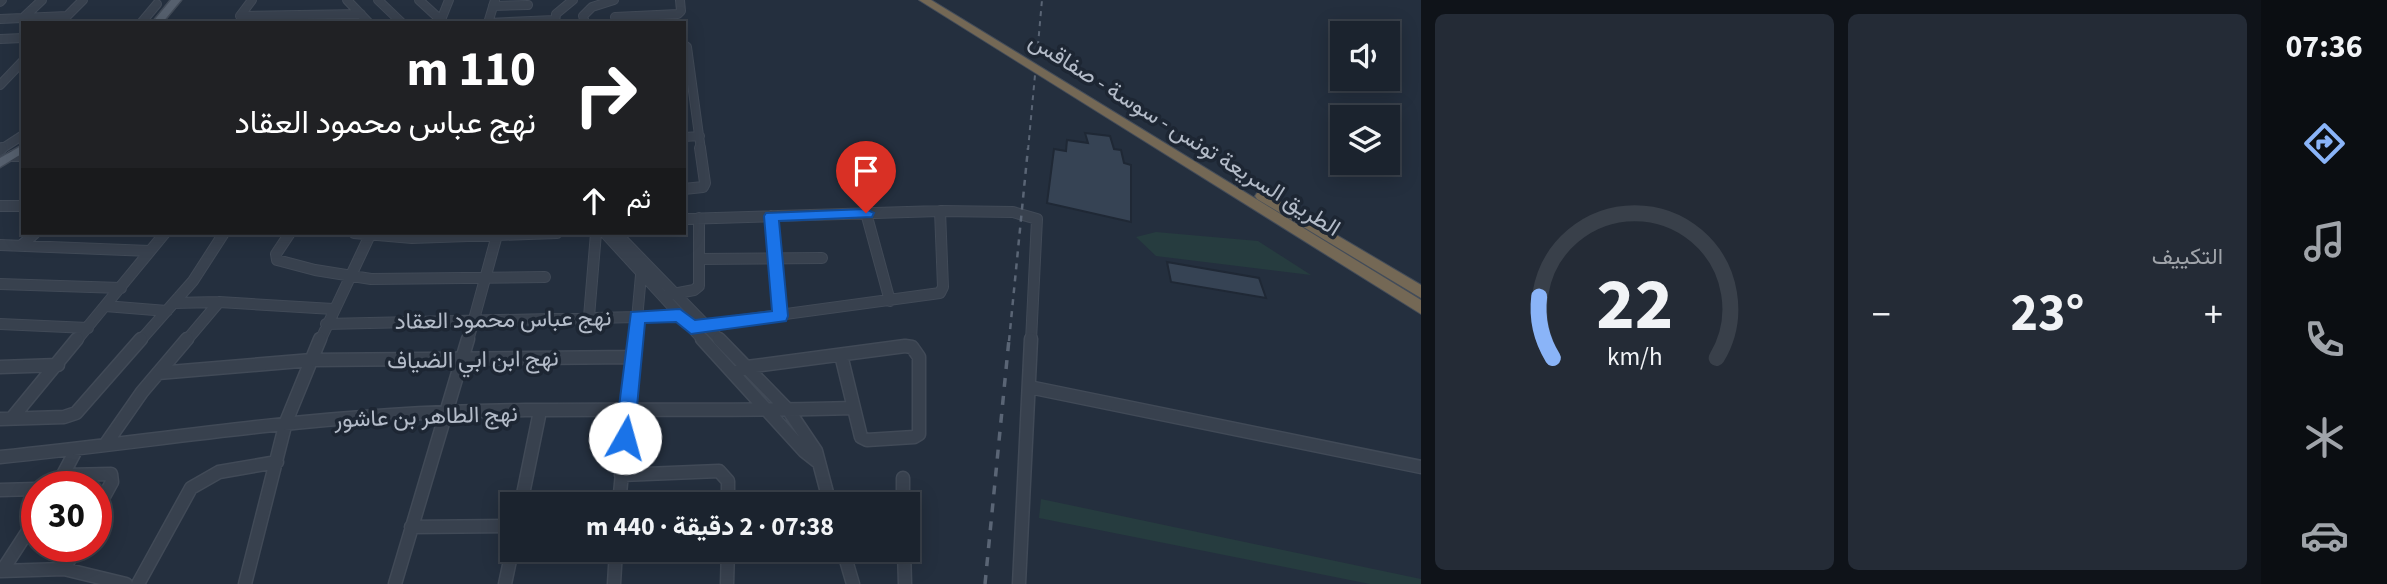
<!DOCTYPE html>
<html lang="ar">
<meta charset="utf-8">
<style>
:root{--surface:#1b232e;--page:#242b36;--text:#f1f3f6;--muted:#a0a4aa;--line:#39404a;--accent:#8ab4f8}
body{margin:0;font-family:"Source Sans 3",Vazirmatn,sans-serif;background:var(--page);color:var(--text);direction:rtl;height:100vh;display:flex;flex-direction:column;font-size:26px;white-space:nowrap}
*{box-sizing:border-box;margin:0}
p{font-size:23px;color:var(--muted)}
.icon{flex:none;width:38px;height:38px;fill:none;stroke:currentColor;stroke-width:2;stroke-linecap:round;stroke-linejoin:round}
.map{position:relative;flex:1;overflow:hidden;direction:ltr}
.details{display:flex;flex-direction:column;gap:14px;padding:14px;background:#0f1319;width:840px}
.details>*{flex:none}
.banner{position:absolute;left:21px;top:21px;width:665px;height:214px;border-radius:0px;box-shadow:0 4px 18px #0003,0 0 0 2px var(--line);direction:rtl;background:#202124;color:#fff;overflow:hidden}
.controls{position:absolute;left:1330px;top:21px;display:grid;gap:14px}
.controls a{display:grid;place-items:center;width:70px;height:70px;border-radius:0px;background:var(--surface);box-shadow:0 4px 18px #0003,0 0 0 2px var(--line);font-size:35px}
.speed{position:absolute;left:21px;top:471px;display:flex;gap:14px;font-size:35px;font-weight:700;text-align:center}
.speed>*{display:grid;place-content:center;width:91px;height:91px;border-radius:50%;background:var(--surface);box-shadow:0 4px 18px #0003,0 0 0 2px var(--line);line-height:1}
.speed .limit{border:10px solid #d22;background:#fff;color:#111}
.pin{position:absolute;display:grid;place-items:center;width:60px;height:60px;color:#fff;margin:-72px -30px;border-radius:50% 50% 50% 0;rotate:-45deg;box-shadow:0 0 7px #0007}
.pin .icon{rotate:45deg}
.me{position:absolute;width:77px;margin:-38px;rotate:7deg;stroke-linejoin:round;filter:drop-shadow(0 0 5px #0008)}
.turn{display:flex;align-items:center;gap:24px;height:147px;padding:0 35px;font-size:32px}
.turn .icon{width:91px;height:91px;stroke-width:2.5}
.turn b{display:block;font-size:49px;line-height:60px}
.then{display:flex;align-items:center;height:66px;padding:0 35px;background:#0003;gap:14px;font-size:26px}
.big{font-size:52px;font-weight:700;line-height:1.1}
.details .tile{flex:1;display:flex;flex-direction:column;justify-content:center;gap:10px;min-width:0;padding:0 24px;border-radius:10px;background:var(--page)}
.details .dial{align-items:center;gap:0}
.dial svg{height:182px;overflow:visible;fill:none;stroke:var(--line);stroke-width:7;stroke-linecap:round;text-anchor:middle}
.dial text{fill:var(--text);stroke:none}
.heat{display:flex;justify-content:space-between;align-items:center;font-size:38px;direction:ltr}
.details .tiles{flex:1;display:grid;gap:14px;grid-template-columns:repeat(2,1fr)}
.trip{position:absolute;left:500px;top:492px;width:420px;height:70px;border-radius:0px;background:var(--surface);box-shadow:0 4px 18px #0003,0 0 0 2px var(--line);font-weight:700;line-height:70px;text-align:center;direction:rtl}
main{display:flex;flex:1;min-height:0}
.dock{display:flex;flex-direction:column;width:126px;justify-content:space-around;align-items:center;background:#0b0e12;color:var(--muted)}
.dock .icon{width:49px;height:49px}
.dock .on{color:var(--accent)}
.dock b{font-size:32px;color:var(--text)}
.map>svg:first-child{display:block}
</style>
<main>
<nav class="dock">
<b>07:36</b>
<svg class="icon on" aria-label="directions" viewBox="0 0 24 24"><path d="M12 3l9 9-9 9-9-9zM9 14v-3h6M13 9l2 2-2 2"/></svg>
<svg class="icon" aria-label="music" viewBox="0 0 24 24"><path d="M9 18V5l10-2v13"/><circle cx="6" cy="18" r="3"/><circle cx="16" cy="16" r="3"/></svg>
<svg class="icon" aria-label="phone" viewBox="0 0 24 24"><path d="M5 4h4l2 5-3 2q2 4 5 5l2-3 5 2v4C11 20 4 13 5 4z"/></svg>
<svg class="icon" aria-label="climate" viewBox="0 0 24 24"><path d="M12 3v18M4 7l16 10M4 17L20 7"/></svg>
<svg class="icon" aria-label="car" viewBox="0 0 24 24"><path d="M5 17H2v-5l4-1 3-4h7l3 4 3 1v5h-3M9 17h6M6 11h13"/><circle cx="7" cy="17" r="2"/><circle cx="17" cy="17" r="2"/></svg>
</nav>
<section class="details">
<div class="tiles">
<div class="tile"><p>التكييف</p>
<div class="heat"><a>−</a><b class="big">23°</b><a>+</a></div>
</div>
<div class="tile dial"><svg viewBox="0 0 100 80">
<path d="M14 69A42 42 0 1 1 86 69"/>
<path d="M14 69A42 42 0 0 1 8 42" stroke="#8ab4f8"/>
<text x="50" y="56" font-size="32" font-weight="700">22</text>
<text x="50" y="72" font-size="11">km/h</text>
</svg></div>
</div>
</section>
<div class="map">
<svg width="1421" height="584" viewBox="0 0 1421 584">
<rect width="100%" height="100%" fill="#242f3e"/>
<path fill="#263c3f" d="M 1156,232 L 1258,241 L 1311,275 L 1156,256 L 1136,237 Z
M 1041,499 L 1421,579 L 1421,584 L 1370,584 L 1039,518 Z"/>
<path fill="#364354" stroke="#1f2835" stroke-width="2" d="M 1085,133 L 1110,136 L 1114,149 L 1121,150 L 1124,163 L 1131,165 L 1131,222 L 1047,203 L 1054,149 L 1066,151 L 1067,140 L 1088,143 Z
M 1167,262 L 1259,278 L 1266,298 L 1171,282 Z"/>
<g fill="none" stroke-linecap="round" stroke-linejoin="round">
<g stroke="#414a57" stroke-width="10">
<path id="minor-far2" d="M 347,0 L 369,23
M 378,0 L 402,23
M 419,0 L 444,23
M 495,0 L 488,23 L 554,20
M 0,2 L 2,0
M 493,6 L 528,5
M 240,16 L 361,14
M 240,16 L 252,0
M 615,17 L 678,14 L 681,11 L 680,0
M 23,18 L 42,0
M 0,19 L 67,16
M 441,20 L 449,0
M 62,21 L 83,0
M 141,23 L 157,4
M 555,23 L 556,14 L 573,0
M 585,23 L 583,16 L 592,7 L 614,0
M 0,39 L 23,38
M 684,45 L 687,47 L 701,150
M 0,85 L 23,61
M 684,137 L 700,136
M 0,150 L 23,135"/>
</g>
<g stroke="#414a57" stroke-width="12">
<path id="minor-far1" d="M 0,150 L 2,148
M 12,156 L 23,156
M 684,189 L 703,187 L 705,183 L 700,148
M 0,206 L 23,206
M 866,213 L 890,301
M 771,216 L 780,316
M 684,219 L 940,211 L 1013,212 L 1037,219 L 1031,341
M 290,233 L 276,254 L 277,260 L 315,270 L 371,279 L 545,277
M 354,233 L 412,238 L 557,233
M 605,233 L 704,341
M 616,233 L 721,341
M 0,245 L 150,251
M 21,246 L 35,233
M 699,259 L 822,258
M 0,284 L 121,288
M 668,295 L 694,290 L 699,286 L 699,218
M 174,303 L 219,302 L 333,309
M 105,306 L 167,311
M 589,317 L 596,233
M 0,324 L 88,328
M 326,324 L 680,316
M 691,327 L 940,293 L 943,287 L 940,211
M 76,341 L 165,233
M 140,341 L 193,281 L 224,233
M 186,341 L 219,302
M 320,341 L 370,235
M 468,341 L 497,235
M 635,341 L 641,275"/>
</g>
<g stroke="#414a57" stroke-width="15">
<path id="minor" d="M 702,339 L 804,451 L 818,462
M 719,339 L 789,411 L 816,451 L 830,504
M 0,367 L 58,365
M 158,373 L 312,360 L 633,357
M 734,373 L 747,367 L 905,346 L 912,347 L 919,357 L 919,434 L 914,437 L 867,440 L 861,437 L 841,355
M 1029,387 L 1421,467
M 12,418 L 77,339
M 0,419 L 64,417 L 76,413 L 141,339
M 105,445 L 142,392 L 187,339
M 0,457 C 130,444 260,423 391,415 C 545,405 699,413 853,408
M 64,475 L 111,474 L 112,482 L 96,511
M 621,475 L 719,471 L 728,481 L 728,504
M 903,478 L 903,504
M 57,486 L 76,450
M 0,490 L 37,489
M 521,504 L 540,411
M 619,504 L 635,339
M 411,527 L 513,526
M 843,550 L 853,584
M 904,550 L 905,584
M 64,569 L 77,546
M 0,571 L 64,569 L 126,584
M 2,571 L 37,517
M 138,584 L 191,488 L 219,472 L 277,462
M 245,584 L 286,422 L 320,339
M 395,584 L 468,339
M 505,584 L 513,546
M 614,584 L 616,550
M 727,584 L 728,550
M 1019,584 L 1031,339"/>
</g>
<g stroke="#414a57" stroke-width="3">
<path id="major" d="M 171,0 L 181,0 L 162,23 L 152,23 Z
M 23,145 L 23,153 L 0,167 L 0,158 Z"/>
</g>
<g stroke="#434c59" stroke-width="2">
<path id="highway" d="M 919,0 L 931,0 L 1421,300 L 1421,314 Z
M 1262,191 L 1421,285 L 1421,298 L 1257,199 L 1255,196 L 1257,193 Z"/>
</g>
<use href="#minor-far2" stroke="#38414e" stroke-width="8"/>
<use href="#minor-far1" stroke="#38414e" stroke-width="10"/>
<use href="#minor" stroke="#38414e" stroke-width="12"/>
<use href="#major" fill="#56606e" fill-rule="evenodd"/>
<use href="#highway" fill="#746855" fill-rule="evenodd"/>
<path stroke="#5a6575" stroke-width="2" stroke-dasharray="5 5" stroke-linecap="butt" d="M 1037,56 L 1042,0
M 1028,150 L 1035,75"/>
<path stroke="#5a6575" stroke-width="2.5" stroke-dasharray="6 6" stroke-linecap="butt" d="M 1009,341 L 1028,148"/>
<path stroke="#5a6575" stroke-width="3.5" stroke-dasharray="9 9" stroke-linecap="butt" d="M 985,584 L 1009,339"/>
</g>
<path fill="#1a73e8" stroke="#114b97" stroke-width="2" d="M 866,209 L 874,213 L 872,217 L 779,221 L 788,316 L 786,321 L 691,334 L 676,322 L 645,323 L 634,438 L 631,443 L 625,446 L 618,443 L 615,438 L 631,312 L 680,309 L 695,320 L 772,311 L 764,216 L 766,213 Z"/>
<g text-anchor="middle" stroke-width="7" stroke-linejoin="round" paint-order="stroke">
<g font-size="23" fill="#b4bcc9" stroke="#1d2633">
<text transform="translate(1185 134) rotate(32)" y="8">الطريق السريعة تونس - سوسة - صفاقس</text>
<text transform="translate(503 319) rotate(-1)" y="8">نهج عباس محمود العقاد</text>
<text transform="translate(473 359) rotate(-1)" y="8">نهج ابن ابي الضياف</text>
<text transform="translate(426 416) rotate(-2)" y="8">نهج الطاهر بن عاشور</text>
</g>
</g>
</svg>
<div class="controls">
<a><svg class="icon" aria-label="sound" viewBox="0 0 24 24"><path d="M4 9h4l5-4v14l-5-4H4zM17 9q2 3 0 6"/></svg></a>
<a><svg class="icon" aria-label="layers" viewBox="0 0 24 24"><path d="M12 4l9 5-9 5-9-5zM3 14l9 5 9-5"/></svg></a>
</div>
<div class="speed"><div class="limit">30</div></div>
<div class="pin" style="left:866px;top:213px;background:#d93025"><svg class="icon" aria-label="arrive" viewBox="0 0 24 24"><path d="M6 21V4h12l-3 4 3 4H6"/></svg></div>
<svg class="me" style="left:625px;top:438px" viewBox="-20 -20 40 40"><circle r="19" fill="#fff"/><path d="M0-13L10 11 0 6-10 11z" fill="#1a73e8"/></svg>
<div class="trip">07:38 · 2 دقيقة · 440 m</div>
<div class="banner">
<div class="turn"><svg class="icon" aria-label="right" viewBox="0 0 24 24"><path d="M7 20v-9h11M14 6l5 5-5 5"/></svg><div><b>110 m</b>نهج عباس محمود العقاد</div></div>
<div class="then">ثم<svg class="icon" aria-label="ahead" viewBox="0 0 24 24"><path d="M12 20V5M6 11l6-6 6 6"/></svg></div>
</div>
</div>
</main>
